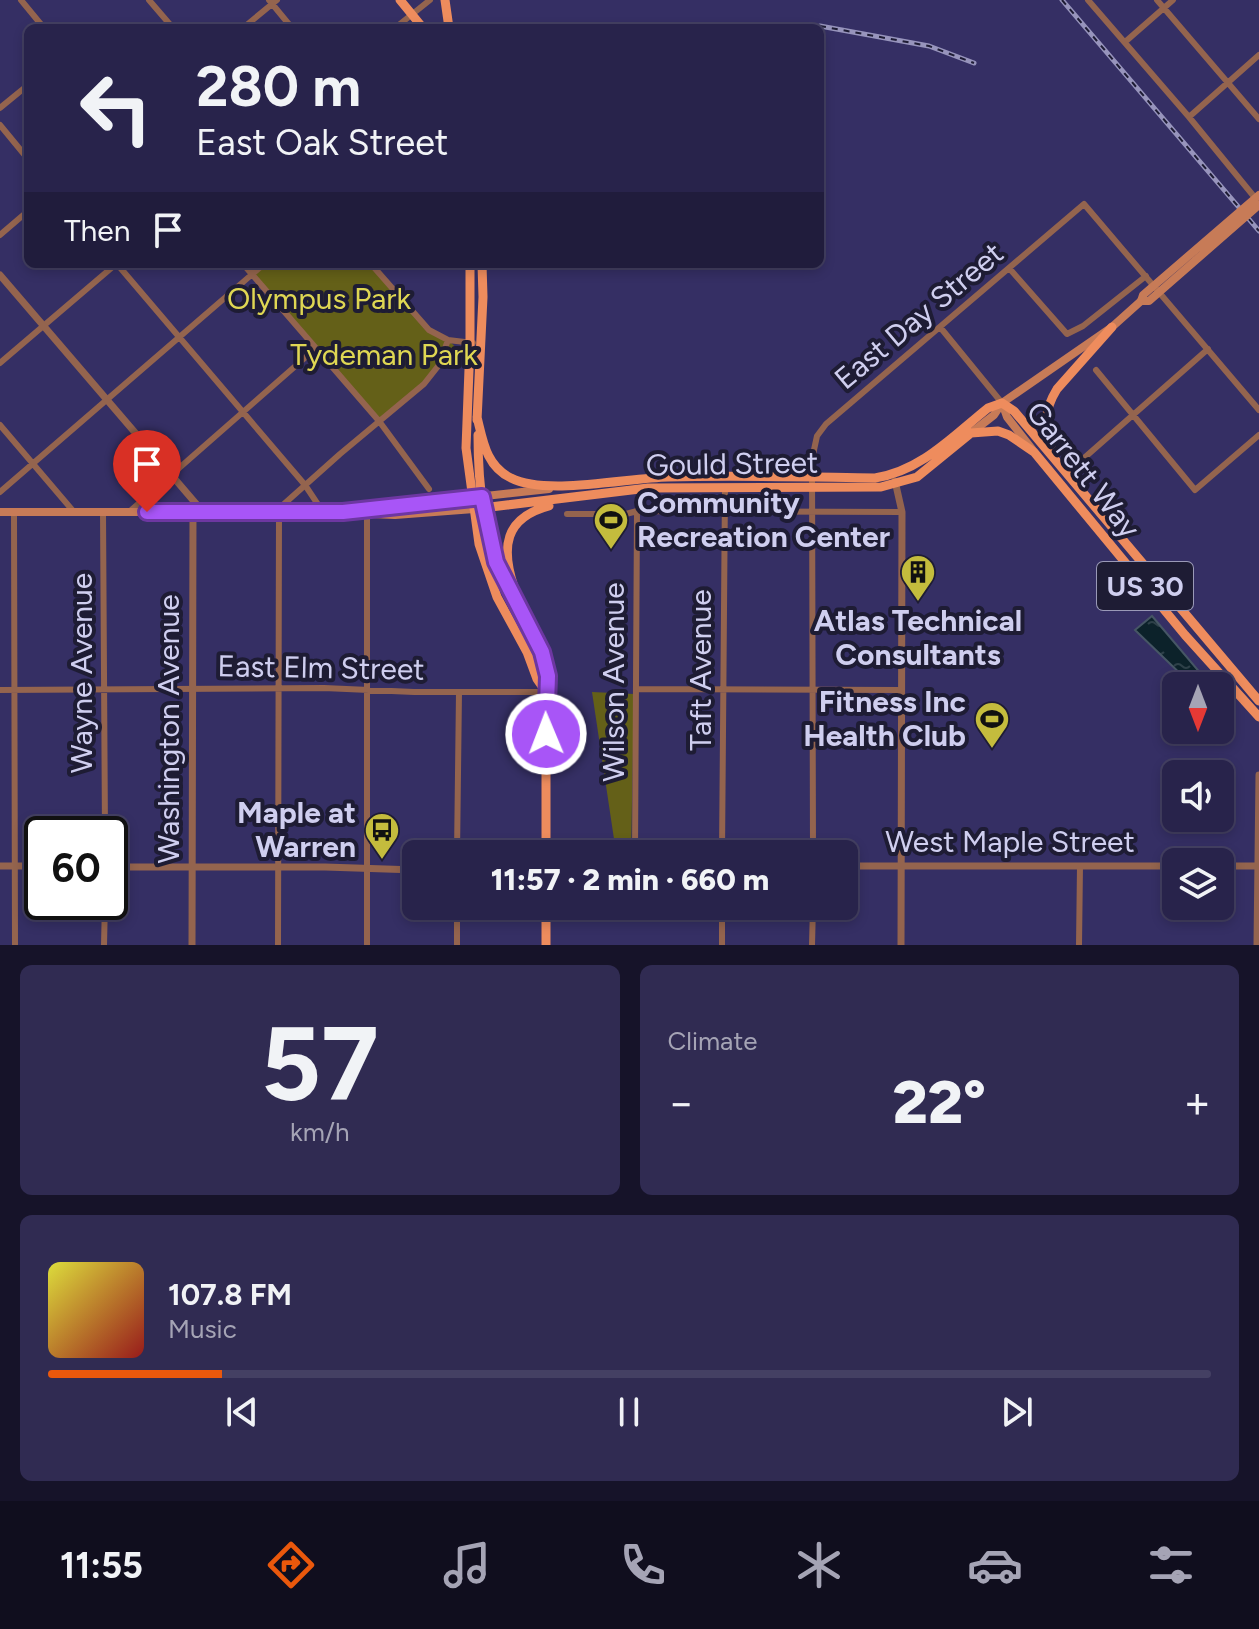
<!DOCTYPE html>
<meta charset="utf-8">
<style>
:root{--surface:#28234b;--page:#302b52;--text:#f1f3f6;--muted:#a5a4b5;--line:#444063;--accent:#ea580c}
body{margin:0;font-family:Figtree,sans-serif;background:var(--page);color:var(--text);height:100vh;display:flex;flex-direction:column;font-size:30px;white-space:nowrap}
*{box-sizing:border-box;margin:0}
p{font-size:26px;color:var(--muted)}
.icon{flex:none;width:44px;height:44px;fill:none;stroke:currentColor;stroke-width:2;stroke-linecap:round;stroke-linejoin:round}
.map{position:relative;height:945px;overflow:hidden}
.details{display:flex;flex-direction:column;gap:20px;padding:20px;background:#161329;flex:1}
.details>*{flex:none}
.guide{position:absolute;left:24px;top:24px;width:800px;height:244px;border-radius:12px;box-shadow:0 4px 12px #0003,0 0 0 2px var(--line);background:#28234b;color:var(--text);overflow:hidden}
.needle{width:52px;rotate:180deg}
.controls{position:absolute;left:1162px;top:672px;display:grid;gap:16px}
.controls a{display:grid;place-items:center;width:72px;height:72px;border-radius:12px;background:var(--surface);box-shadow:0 4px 12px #0003,0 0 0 2px var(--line);font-size:40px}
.speed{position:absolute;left:24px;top:816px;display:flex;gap:16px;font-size:40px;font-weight:700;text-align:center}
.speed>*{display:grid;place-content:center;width:104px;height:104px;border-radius:50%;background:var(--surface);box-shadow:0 4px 12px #0003,0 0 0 2px var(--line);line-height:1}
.speed .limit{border:4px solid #111;border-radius:12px;background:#fff;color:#111}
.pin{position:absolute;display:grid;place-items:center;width:68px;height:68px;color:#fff;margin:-82px -34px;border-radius:50% 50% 50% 0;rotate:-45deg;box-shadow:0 0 8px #0007}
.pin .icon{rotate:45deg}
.me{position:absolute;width:88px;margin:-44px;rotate:359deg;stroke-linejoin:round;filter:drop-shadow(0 0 6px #0008)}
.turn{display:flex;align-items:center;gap:28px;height:168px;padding:0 40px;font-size:36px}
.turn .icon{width:104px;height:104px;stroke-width:2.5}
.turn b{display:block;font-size:56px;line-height:68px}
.then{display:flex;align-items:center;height:76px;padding:0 40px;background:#0003;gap:16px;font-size:30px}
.big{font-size:60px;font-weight:800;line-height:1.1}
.details .tile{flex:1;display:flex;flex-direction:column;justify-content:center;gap:12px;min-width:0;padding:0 28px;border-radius:12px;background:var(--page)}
.details .dial{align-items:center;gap:0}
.dial b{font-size:104px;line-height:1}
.song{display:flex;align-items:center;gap:24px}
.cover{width:96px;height:96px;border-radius:12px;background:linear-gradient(135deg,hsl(60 70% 55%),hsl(0 70% 35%))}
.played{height:8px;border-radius:4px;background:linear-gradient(90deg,var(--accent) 15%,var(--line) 15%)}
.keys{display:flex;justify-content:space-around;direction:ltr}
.heat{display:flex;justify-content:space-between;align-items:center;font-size:44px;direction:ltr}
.details .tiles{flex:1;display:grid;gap:20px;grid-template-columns:1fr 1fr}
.tile:last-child{grid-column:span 2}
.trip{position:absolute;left:402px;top:840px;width:456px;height:80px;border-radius:12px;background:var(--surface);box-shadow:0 4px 12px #0003,0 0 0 2px var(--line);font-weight:800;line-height:80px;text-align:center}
.menu{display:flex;height:128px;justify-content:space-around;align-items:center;background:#100e1e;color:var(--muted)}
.menu .icon{width:56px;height:56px}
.menu .current{color:var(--accent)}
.menu b{font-size:36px;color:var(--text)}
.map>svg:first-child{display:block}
</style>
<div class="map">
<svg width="1259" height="945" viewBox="0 0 1259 945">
<defs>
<pattern id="water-ripples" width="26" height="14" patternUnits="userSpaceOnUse" patternTransform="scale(2)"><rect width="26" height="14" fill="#0c222a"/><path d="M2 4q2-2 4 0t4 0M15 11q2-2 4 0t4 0" fill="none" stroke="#2e4149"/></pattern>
</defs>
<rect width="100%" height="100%" fill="#352f64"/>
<path fill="#646018" d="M 264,264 L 371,264 L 426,327 L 448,340 L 463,354 L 439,365 L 433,374 L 379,421 L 252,275 Z
M 592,692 L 634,694 L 631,854 L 619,854 L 614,839 Z"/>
<path fill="url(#water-ripples)" stroke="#465665" stroke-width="2" d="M 1152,616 L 1202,675 L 1190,683 L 1135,630 Z"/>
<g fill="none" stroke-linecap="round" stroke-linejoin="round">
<path stroke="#94644e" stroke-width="6" d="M 21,0 L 44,28
M 149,0 L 173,28
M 269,0 L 292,28
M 1088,0 L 1189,117 L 1256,199
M 1157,0 L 1259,119
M 243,28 L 277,0
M 395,28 L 430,0
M 1125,42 L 1173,0
M 0,108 L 28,85
M 1189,117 L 1259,55
M 0,125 L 28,159
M 0,235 L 28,211
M 117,264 L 305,485 L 323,512
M 243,264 L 379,421 L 429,489
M 371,264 L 429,330 L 448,340 L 473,343
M 1009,268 L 1067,334 L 1083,326 L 1146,276
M 940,327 L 1002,403
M 0,363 L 116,264
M 1096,370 L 1195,490 L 1259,435
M 0,425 L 74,512
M 1067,473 L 1208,349
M 0,492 L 264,264
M 14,512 L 15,945
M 103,512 L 105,834
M 129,512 L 316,348
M 567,514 L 626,514 L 637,511 L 902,512
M 637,689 L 902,690
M 0,690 L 324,688 L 414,692 L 546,692
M 457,854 L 459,692
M 635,854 L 637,511
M 722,854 L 725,487
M 813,854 L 812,459 L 817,436 L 826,424 L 1084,204 L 1259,410
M 457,906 L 457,945
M 104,945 L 105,902
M 278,945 L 279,513 L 284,504 L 340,454 L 424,384 L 439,365 L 448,340
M 367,945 L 367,513
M 722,945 L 722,906
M 812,945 L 813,906
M 1079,945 L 1080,866"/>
<path stroke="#94644e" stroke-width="7" d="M 0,275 L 204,513
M 895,481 L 902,512 L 901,945
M 0,866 L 42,866
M 844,866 L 1176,866
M 1220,866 L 1259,866
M 110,867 L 325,867 L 416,870
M 192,945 L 193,512
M 1257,945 L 1259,775"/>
<path stroke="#c77b57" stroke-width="8" d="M 1002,403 L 1007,417 L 1032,449
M 971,433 L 994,415 L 1002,403 L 1112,327 L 1141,301
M 360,510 L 549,489
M 0,512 L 323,512 L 395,515 L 474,509"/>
<path stroke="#ee8c5d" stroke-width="9" d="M 400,0 L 423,28
M 445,0 L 449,28
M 470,264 L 470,343 L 466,448 L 479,544 L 497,597 L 527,652 L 537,679 L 546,692
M 477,417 C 483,441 486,466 511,478 C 546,496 627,478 668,477 C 737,475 806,477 875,478 C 921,471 953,436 988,408 L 1002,403 L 1014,411 L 1259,701
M 477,420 L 483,297 L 482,264
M 478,435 C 478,477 482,523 497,562 C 513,605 553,644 546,692 L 546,854
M 1053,451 C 1043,428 1044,410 1057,389 L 1112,327
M 474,509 L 648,488 L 881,487 L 917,477 L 971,433 L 998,431 L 1009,435 L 1034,452 L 1185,635 L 1259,717
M 514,587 C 501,548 504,518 549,506
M 546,945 L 546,906"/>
<g stroke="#9794bc" stroke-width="5">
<path id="rail" d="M 1062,0 L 1259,231
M 820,26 L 929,46 L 974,63"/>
</g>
<use href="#rail" stroke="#1e1c34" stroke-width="2" stroke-dasharray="6" stroke-linecap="butt"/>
<path stroke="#c77b57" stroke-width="8" d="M 1141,301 L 1143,295 L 1259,195
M 1141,301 L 1149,301 L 1259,205"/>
</g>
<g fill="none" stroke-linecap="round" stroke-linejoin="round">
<g stroke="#6d37a1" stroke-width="20">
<path id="route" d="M 147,512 L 343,512 L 482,497 L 496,562 L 542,652 L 548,676 L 546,734"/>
</g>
<use href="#route" stroke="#a855f7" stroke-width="14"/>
</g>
<defs>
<g id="stadium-pin" transform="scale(1.8)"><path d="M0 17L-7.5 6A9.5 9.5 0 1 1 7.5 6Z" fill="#c4bc3d" stroke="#1e1c34"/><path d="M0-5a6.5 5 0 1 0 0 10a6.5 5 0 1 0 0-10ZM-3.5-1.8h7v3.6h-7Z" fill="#111"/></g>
<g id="building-pin" transform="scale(1.8)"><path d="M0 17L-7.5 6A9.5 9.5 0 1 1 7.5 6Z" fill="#c4bc3d" stroke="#1e1c34"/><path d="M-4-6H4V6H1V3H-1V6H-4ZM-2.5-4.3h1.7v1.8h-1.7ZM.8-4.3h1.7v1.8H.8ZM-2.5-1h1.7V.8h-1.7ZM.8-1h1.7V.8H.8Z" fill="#111"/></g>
<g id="bus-pin" transform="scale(1.8)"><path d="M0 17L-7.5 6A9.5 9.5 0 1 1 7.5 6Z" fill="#c4bc3d" stroke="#1e1c34"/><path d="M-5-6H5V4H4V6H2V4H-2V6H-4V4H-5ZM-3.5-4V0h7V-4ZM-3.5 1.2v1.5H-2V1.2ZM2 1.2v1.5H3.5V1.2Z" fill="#111"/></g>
</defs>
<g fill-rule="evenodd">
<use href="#stadium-pin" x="611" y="520"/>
<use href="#building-pin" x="918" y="572"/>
<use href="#stadium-pin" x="992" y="719"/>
<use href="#bus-pin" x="382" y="830"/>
</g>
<g text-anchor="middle" stroke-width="8" stroke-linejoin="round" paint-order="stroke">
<rect fill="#1e1c34" stroke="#9a99b7" stroke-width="2" x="1097" y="562" width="96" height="48" rx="6"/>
<g font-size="28" font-weight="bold" fill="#cfceef">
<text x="1145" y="596">US 30</text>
</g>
<g font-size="30" fill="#dfd753" stroke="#1e1c34">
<text x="319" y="309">Olympus Park</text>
<text x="384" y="365">Tydeman Park</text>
</g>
<g font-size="30" fill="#cfceef" stroke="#1e1c34">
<text transform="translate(919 316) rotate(-40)" y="10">East Day Street</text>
<text transform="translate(732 464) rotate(-1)" y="10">Gould Street</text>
<text transform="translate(1083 470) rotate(52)" y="10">Garrett Way</text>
<text transform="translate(321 668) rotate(1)" y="10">East Elm Street</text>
<text transform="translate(701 670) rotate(-90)" y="10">Taft Avenue</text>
<text transform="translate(82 673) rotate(-90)" y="10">Wayne Avenue</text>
<text transform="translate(614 682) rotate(-90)" y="10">Wilson Avenue</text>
<text transform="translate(169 729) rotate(-90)" y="10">Washington Avenue</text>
<text x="1010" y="852">West Maple Street</text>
</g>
<g font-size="30" font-weight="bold" fill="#cfceef" stroke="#1e1c34" text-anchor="end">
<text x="637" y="513" text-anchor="start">Community<tspan x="637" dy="34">Recreation Center</tspan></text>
<text x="918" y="631" text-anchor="middle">Atlas Technical<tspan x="918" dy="34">Consultants</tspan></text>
<text x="966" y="712">Fitness Inc<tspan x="966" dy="34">Health Club</tspan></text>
<text x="356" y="823">Maple at<tspan x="356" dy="34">Warren</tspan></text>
</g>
</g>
</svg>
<div class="controls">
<a><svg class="needle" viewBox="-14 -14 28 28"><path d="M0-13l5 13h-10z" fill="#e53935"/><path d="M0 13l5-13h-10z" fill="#a5a4b5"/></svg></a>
<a><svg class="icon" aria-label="sound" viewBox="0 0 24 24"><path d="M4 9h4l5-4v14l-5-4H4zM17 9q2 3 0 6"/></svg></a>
<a><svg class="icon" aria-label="layers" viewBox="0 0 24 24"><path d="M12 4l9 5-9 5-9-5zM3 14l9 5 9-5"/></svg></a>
</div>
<div class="speed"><div class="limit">60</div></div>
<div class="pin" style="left:147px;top:512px;background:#d93025"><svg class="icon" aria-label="arrive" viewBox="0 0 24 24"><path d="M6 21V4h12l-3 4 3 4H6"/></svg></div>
<svg class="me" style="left:546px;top:734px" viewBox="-20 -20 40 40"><circle r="17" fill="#a855f7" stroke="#fff" stroke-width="3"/><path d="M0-11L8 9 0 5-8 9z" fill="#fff"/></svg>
<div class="trip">11:57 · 2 min · 660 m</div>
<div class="guide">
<div class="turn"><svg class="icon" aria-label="left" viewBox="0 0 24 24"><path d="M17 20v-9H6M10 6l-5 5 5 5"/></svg><div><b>280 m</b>East Oak Street</div></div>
<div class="then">Then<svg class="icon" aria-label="arrive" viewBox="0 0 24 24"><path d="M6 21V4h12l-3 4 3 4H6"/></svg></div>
</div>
</div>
<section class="details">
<div class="tiles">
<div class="tile dial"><b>57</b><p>km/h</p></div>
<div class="tile"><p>Climate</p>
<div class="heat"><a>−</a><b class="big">22°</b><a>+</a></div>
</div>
<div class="tile">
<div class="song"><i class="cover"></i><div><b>107.8 FM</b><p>Music</p></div></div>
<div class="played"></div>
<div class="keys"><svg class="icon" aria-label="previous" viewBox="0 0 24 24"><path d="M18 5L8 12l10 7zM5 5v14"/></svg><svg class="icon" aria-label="pause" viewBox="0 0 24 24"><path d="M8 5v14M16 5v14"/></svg><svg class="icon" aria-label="next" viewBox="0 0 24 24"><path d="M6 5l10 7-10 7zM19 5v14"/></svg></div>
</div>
</div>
</section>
<nav class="menu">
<b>11:55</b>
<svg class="icon current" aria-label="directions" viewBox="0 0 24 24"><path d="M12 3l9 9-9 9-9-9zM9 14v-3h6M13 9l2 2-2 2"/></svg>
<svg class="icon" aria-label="music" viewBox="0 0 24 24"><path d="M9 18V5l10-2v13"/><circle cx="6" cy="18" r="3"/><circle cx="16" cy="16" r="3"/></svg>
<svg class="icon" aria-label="phone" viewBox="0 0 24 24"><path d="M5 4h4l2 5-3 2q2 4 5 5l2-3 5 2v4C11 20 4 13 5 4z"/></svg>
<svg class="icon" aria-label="climate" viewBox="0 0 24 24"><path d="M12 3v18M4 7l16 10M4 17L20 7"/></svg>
<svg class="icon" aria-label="car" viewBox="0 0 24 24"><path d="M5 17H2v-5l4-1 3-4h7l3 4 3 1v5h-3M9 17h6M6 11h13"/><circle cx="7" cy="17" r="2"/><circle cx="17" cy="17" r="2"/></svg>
<svg class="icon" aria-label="filters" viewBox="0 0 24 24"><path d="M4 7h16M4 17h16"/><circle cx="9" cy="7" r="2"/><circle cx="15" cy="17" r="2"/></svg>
</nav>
